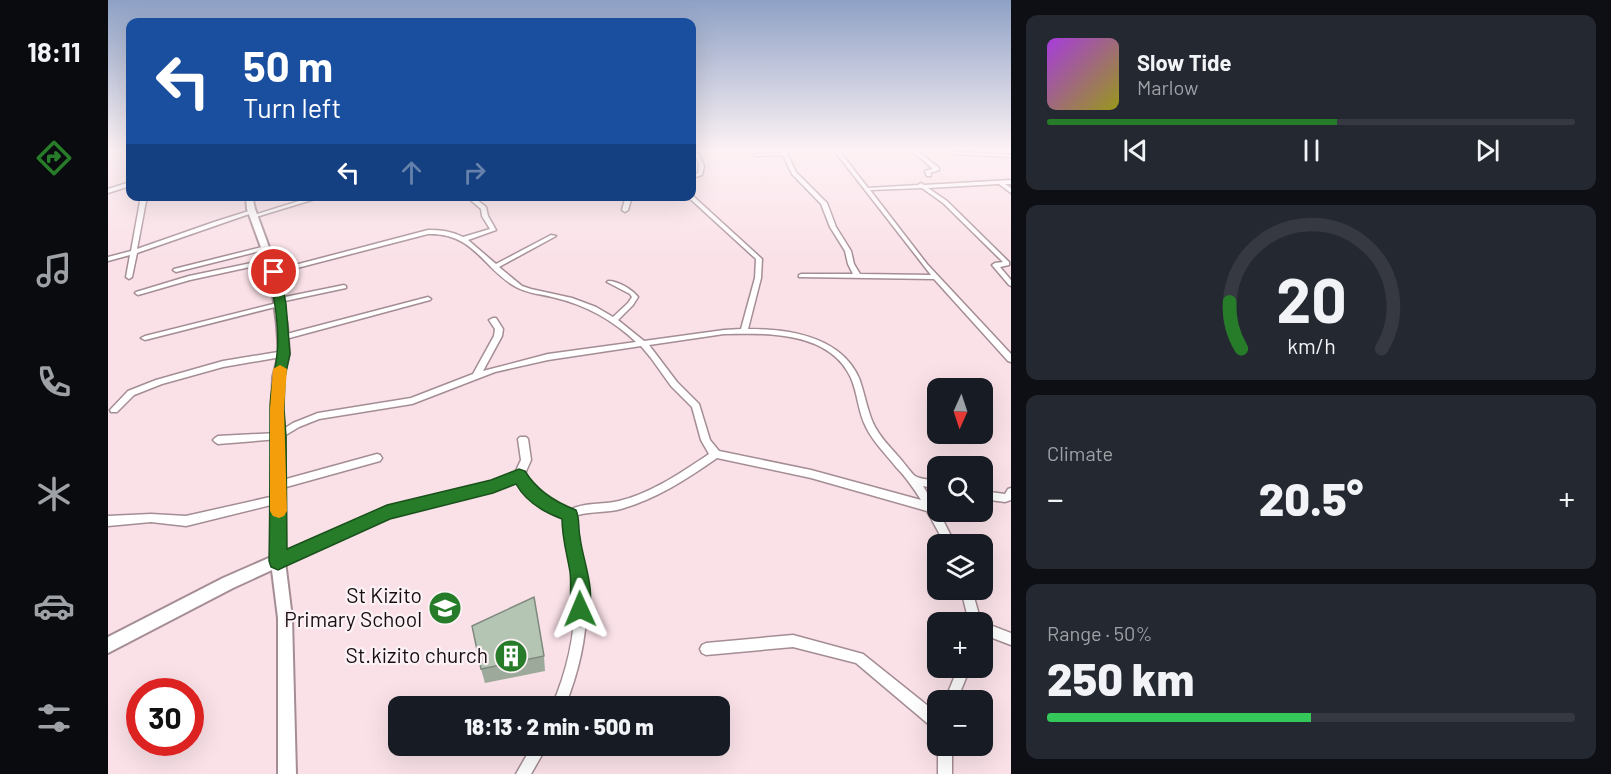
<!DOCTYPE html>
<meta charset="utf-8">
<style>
:root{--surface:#171b24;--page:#242831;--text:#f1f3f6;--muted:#9ea1a6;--line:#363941;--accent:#277c29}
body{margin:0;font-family:Barlow,sans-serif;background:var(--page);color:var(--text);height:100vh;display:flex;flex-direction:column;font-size:22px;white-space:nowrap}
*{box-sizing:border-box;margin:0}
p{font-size:20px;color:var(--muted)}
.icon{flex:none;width:33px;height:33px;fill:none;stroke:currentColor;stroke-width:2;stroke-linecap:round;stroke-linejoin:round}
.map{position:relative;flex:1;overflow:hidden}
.sheet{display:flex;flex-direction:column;gap:15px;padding:15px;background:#0d0f14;width:600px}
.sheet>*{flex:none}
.top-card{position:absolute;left:18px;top:18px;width:570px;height:183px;border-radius:12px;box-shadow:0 6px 24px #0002;background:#1a4fa0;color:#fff;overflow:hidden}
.needle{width:39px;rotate:183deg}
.fabs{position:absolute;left:819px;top:378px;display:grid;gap:12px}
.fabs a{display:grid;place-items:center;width:66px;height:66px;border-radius:12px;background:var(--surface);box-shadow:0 6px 24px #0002;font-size:30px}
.speed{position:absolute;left:18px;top:678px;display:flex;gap:12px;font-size:30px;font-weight:700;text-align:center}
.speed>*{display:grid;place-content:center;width:78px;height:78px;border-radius:50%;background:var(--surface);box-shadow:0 6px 24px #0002;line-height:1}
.speed .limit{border:9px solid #d22;background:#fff;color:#111}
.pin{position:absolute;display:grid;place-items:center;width:51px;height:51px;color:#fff;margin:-26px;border:3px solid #fff;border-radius:50%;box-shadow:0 2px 6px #0007}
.me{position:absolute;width:66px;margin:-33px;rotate:359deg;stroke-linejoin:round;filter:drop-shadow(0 0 4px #0008)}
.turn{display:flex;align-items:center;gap:21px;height:126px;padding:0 18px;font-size:27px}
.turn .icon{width:78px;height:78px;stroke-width:2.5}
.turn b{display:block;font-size:42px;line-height:51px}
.lanes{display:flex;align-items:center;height:57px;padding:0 18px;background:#0003;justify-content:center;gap:30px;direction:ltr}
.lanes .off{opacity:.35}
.big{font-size:45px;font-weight:800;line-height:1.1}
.sheet .widget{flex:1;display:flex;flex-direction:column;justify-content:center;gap:9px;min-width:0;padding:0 21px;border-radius:12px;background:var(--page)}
.sheet .dial{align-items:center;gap:0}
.dial svg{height:156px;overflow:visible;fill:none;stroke:var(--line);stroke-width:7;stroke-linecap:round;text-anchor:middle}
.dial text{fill:var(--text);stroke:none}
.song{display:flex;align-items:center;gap:18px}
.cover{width:72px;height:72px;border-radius:9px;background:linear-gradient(135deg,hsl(280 70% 55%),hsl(60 70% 35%))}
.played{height:6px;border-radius:3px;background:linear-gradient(90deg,var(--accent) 55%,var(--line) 55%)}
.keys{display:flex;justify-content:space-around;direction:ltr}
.heat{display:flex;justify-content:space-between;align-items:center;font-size:33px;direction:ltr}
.charge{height:9px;border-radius:4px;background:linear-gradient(90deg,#34c759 50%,var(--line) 0)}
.trip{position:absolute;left:280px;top:696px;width:342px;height:60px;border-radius:12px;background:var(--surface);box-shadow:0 6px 24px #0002;font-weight:800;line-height:60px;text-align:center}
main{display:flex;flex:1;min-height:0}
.dock{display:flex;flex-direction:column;width:108px;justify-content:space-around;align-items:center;background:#090b0e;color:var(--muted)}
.dock .icon{width:42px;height:42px}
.dock .active{color:var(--accent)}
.dock b{font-size:27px;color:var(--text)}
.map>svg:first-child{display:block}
</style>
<main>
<nav class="dock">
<b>18:11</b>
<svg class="icon active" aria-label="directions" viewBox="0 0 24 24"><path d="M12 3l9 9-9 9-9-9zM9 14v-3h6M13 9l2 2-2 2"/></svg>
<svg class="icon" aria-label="music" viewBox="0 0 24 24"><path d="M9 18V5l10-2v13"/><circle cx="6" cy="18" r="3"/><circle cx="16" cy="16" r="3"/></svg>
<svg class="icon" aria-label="phone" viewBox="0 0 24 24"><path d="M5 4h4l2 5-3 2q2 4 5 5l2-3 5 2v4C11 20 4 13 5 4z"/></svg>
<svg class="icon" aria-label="climate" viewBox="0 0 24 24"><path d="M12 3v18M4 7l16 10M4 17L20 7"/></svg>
<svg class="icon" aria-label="car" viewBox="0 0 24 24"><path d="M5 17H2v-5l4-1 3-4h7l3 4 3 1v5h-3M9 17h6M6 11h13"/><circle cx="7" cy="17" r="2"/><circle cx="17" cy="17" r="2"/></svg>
<svg class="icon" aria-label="filters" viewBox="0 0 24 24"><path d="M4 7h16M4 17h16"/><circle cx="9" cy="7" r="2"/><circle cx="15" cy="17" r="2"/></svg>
</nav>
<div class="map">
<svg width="903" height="774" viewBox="0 0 903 774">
<rect width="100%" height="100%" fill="#fae1e8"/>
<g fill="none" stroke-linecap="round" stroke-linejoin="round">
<g stroke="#a48d94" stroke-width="3">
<path id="minor" d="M 672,149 L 677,149 L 688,172 L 719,203 L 728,227 L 743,251 L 746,264 L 752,274 L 823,275 L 725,149 L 730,149 L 760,188 L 810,185 L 813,183 L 816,185 L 903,180 L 903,184 L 897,184 L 903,188 L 903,193 L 891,184 L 820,188 L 839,201 L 901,262 L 901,265 L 892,267 L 903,280 L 903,286 L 901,285 L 884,265 L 887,263 L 895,262 L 835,203 L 814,188 L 762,190 L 819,264 L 903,354 L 903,362 L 900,361 L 826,279 L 691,277 L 691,275 L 693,274 L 745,274 L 740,264 L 737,251 L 722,227 L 713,204 L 684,174 L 675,155 L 647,156 L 645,155 L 647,154 L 673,153 Z
M 802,149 L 807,149 L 831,168 L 831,170 L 822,173 L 823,176 L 819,176 L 817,172 L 817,171 L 825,169 Z
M 584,151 L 591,154 L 596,166 L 594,175 L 584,178 L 584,175 L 590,173 C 592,166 591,158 584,154 Z
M 849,152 L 903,155 L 903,157 L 847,154 L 847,153 Z
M 22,182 L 22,186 L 0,193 L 0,189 Z
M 584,195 L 654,259 L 653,278 L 640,329 C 681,329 732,336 751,378 C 756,391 758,405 763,418 C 768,432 779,444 789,455 C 794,460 803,473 807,476 C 812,479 823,480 830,481 L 830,489 L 815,486 L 832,514 L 847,544 L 837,544 L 819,511 L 703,478 L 609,458 C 579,479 548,499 513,509 C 499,513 484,511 470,515 L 467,517 C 465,536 474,554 476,573 C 483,618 474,664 457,706 L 444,706 C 462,664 471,618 465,573 C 463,554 454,537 457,517 C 437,510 419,500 409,481 L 385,490 L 281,517 L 174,565 L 170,566 L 166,565 L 165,561 L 166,557 L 279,509 L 384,482 L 407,473 L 413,460 L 410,439 L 412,437 L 418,437 L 420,439 L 423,460 L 416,476 C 426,493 443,503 461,510 C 477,502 494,505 511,501 C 544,493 574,472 601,454 L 593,440 L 584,407 L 563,386 L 543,358 L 533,346 L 440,360 L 387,372 L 304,404 L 211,419 L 191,427 L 171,439 L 110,444 L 107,442 L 105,440 L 107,438 L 110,436 L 169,433 L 185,423 L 210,413 L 303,398 L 365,374 L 386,336 L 387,329 L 381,320 L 385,318 L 388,318 L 395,329 L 394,336 L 375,371 L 440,354 L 528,342 C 506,321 478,305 448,298 C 435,294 420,294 408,287 C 374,268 367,233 320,234 L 166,274 L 163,272 L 164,271 L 320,230 C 333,230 343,231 355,237 L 382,229 L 374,216 L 373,209 L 358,196 L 364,196 L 378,207 L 380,216 L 388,230 L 360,240 L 388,264 L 443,235 L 448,236 L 391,267 L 414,286 L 423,289 L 464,298 L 488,307 L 505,317 L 520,303 L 524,297 L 522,294 L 499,282 L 500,281 C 510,281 524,289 530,297 L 525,305 L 510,320 L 536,341 L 616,330 L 633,329 L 647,278 L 648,259 L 579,196 L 584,196 ZM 616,334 C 659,333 722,331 743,378 C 750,394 750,412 758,427 C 765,442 778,454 788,467 C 798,477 806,489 813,500 L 703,470 L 611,451 L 602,440 L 591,404 L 569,382 L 541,345 Z
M 33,196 L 39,196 L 29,249 L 106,222 L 144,210 L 147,212 L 29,253 L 24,277 L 21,279 L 18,277 L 22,255 L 0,261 L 0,257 L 23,251 Z
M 207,196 L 217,196 L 148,217 L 143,216 Z
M 518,196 L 524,196 L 520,210 L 517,212 L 514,210 Z
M 158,246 L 161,248 L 160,249 L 68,272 L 65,270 L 66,269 Z
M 163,259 L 165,260 L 165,262 L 82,280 L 30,295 L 27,293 L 28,292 L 81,276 Z
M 236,285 L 238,286 L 238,288 L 172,302 L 169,300 L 172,298 Z
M 320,297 L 323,299 L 322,300 L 174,340 L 170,338 L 171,336 Z
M 173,302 L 176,304 L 175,305 L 37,340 L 33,338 L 37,336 Z
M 176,351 L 180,354 L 179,356 L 115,367 L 54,384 L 26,395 L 9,412 L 3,412 L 2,410 L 20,391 L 48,380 L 115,361 Z
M 269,454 L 272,455 L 274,458 L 272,461 L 171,489 L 168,488 L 166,485 L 168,482 L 171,481 Z
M 903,488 L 903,500 L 897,502 L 874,499 L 874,491 L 897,494 L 900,489 Z
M 171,495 L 175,496 L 176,499 L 175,502 L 171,503 L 78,526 L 43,522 L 0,526 L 0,516 L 43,514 L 78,516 Z
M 853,590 L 864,590 L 873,622 L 861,622 Z
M 873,622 L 874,622 L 903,633 L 903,645 L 874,634 L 874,622 Z
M 685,635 L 755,654 L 830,714 L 830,729 L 825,728 L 748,663 L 685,647 L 598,655 L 594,653 L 592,649 L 594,645 L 598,643 Z
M 850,668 L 862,668 L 849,700 L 837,700 Z
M 424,746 L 439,746 L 423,774 L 408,774 Z
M 830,746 L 844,746 L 844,774 L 830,774 Z"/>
</g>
<g stroke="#a48d94" stroke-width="4">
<path id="tertiary" d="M 138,196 L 144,196 L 147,209 L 170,272 L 179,325 L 181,354 L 175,377 L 174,409 L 177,438 L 177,561 L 184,618 L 188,774 L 170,774 L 170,618 L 164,570 L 125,588 L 0,653 L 0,637 L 115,578 L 163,557 L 165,438 L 164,409 L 165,377 L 171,354 L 169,325 L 162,272 L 139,209 Z"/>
</g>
<use href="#minor" fill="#fff" fill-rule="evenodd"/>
<use href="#tertiary" fill="#fff" fill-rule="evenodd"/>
</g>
<path fill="#9ca99b" d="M 436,656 L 437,671 L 377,683 L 373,669 Z"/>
<path fill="#b5c5b4" stroke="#7f8a7e" stroke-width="1.5" d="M 426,597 L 436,656 L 373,669 L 364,626 Z"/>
<linearGradient id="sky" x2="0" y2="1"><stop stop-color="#8ea1c5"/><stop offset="0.58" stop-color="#fdf2f5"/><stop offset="1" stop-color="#fdf2f5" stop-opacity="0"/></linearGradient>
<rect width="903" height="258" fill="url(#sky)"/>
<path fill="#277c29" stroke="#19511b" stroke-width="1.5" d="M 166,269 L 172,272 L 178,304 L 182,354 L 177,377 L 176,409 L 178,436 L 179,549 L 279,505 L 383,480 L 411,469 L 417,471 C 429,491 447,502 468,510 C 472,519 470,528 472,537 C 475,562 489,592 479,616 L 472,619 L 466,616 C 460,602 464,587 462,572 C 459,554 454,538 454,519 C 435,512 418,502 408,484 L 385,493 L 282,519 L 176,567 L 170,570 L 163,567 L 161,561 C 162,510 162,460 162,409 C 162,390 167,373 169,354 C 172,328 166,298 161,272 Z"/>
<path fill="#f59e0b" d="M 172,365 L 179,369 L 176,409 L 179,511 L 176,516 L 171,518 L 165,516 L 162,511 L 162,409 L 165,369 Z"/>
<defs>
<g id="school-disc" transform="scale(1.725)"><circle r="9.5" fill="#277c29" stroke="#fcf2f5"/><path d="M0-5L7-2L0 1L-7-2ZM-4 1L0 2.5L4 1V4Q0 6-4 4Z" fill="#fff"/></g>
<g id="building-disc" transform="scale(1.725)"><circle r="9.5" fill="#277c29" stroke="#fcf2f5"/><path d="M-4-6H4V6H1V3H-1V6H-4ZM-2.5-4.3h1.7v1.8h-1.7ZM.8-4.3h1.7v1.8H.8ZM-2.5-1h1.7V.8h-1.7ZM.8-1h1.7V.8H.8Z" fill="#fff"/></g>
</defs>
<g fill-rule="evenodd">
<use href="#school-disc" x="337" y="608"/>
<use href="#building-disc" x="403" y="656"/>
</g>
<g text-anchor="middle" stroke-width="4.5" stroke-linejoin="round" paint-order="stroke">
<g font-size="21" fill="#160e10" stroke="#fcf2f5" text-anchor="end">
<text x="314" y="603">St Kizito<tspan x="314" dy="24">Primary School</tspan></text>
<text x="380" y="663">St.kizito church</text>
</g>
</g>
</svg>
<div class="fabs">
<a><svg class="needle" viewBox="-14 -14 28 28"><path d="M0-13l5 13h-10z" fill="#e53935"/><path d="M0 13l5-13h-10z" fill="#9ea1a6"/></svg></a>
<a><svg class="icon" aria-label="search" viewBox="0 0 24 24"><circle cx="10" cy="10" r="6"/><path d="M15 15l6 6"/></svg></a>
<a><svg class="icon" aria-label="layers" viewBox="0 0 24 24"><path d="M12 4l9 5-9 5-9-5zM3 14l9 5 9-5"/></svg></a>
<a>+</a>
<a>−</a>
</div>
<div class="speed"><div class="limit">30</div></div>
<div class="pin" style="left:166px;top:272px;background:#d93025"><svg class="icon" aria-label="arrive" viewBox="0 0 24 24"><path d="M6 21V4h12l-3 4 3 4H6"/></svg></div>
<svg class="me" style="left:472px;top:609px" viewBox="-20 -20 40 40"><path d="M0-17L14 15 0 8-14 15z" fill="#277c29" stroke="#fff" stroke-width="4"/></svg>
<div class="trip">18:13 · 2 min · 500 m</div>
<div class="top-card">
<div class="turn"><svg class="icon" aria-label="left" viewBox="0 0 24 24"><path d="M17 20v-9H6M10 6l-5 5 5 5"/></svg><div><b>50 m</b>Turn left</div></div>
<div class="lanes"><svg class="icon" aria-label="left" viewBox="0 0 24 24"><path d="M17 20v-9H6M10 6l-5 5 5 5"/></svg><svg class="icon off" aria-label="ahead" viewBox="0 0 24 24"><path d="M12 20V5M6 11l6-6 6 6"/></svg><svg class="icon off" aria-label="right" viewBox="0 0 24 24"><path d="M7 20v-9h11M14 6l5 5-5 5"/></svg></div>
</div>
</div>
<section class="sheet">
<div class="widget">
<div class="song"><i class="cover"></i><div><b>Slow Tide</b><p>Marlow</p></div></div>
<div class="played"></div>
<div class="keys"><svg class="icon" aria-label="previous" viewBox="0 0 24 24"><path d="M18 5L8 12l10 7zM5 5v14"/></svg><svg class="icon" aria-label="pause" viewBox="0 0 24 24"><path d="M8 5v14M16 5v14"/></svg><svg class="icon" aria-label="next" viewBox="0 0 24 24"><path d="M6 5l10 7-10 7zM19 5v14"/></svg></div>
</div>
<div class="widget dial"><svg viewBox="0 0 100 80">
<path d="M14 69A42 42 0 1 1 86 69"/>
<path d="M14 69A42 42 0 0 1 8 45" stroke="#277c29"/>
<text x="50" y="56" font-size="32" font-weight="700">20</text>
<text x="50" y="72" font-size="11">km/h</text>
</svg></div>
<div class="widget"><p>Climate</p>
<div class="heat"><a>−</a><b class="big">20.5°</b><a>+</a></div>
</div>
<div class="widget"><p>Range · 50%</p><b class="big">250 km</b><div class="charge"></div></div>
</section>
</main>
